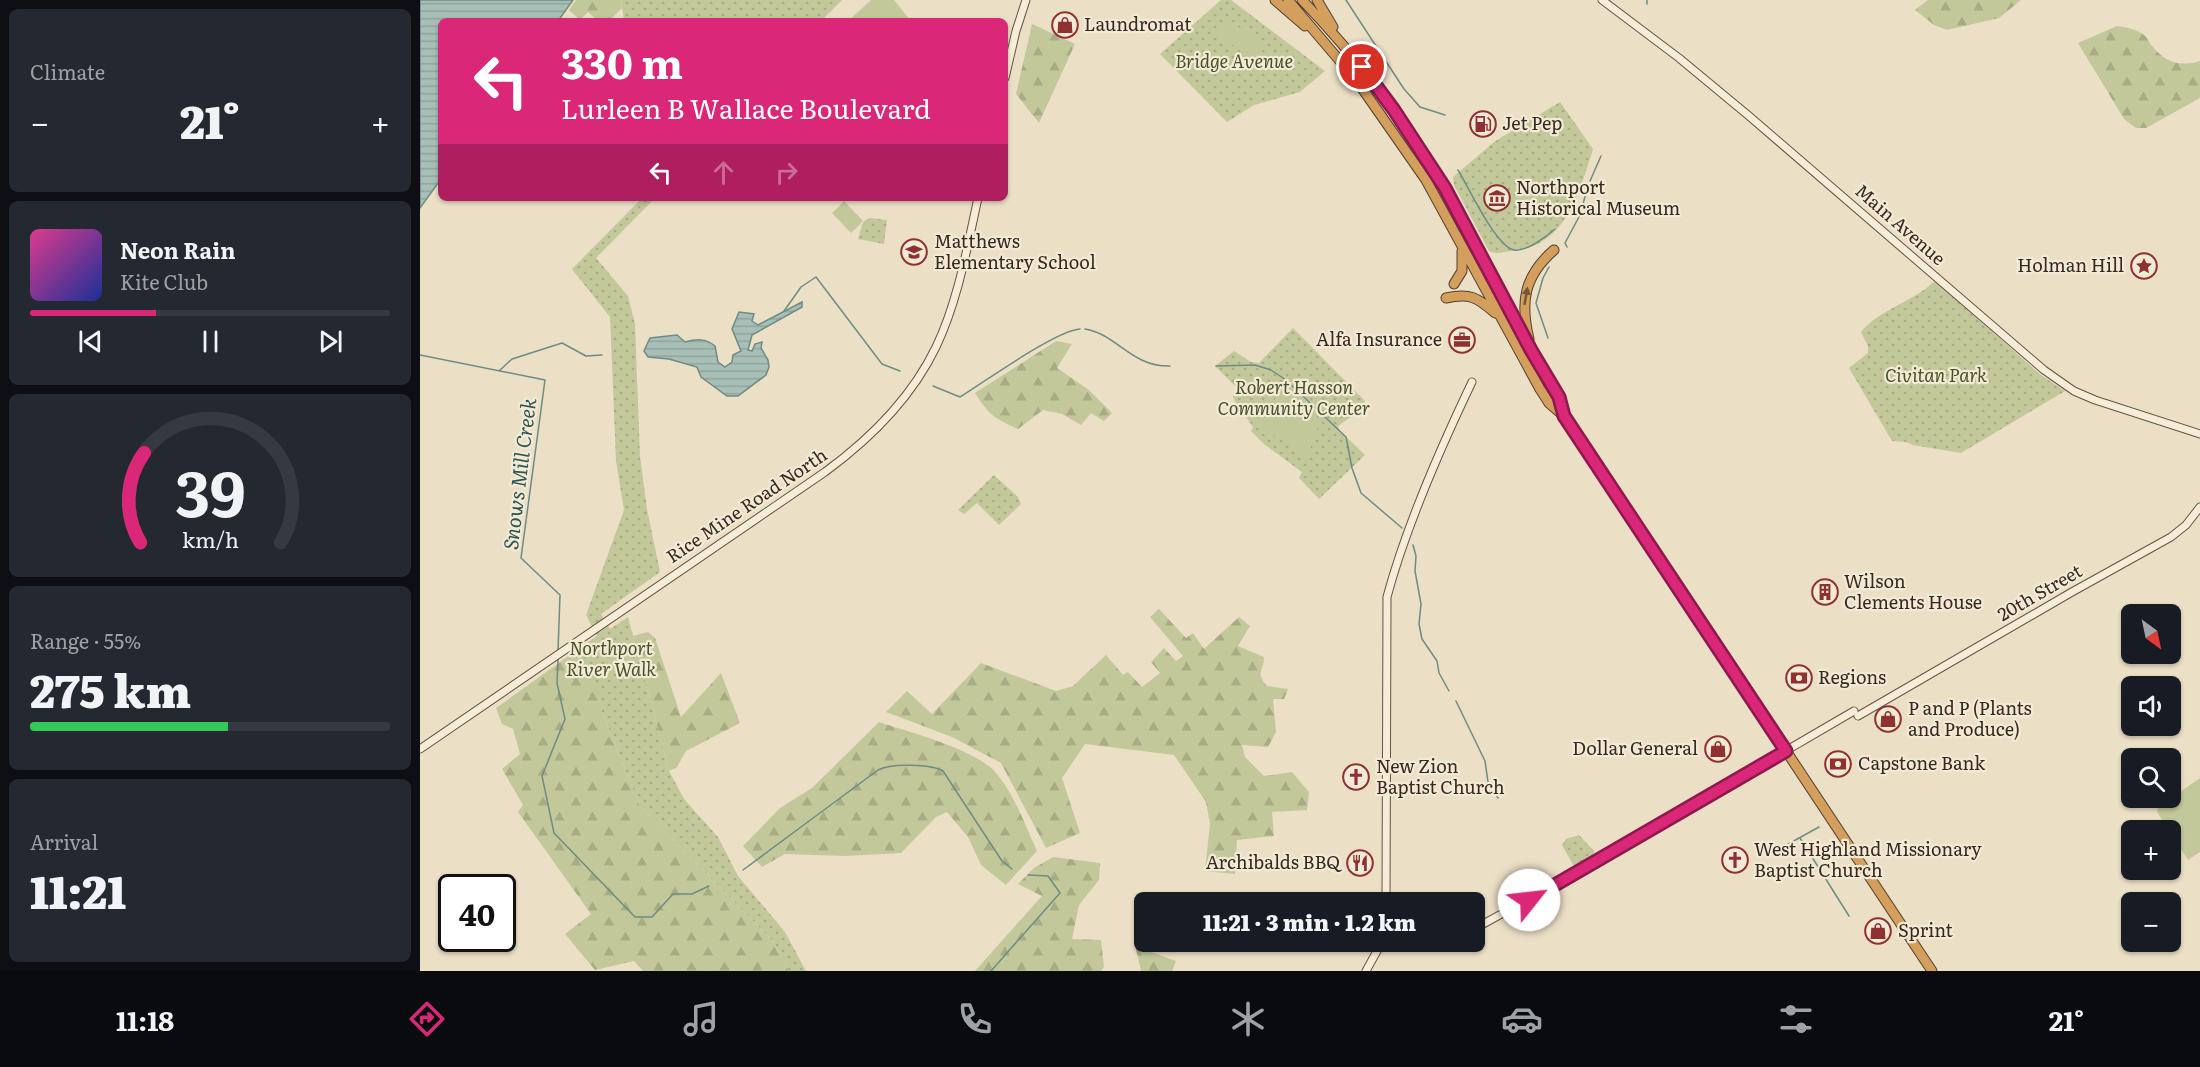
<!DOCTYPE html>
<meta charset="utf-8">
<style>
:root{--surface:#171b24;--page:#242831;--text:#f1f3f6;--muted:#9ea1a6;--line:#363941;--accent:#db2777}
body{margin:0;font-family:Literata,serif;background:var(--page);color:var(--text);height:100vh;display:flex;flex-direction:column;font-size:22px;white-space:nowrap}
*{box-sizing:border-box;margin:0}
p{font-size:20px;color:var(--muted)}
.icon{flex:none;width:33px;height:33px;fill:none;stroke:currentColor;stroke-width:2;stroke-linecap:round;stroke-linejoin:round}
.map{position:relative;flex:1;overflow:hidden}
.drawer{display:flex;flex-direction:column;gap:9px;padding:9px;background:#0d0f14;width:420px}
.drawer>*{flex:none}
.hud{position:absolute;left:18px;top:18px;width:570px;height:183px;border-radius:9px;box-shadow:0 2px 4px #0004;background:#db2777;color:#fff;overflow:hidden}
.needle{width:39px;rotate:147deg}
.tools{position:absolute;left:1701px;top:604px;display:grid;gap:12px}
.tools a{display:grid;place-items:center;width:60px;height:60px;border-radius:9px;background:var(--surface);box-shadow:0 2px 4px #0004;font-size:30px}
.speed{position:absolute;left:18px;top:874px;display:flex;gap:12px;font-size:30px;font-weight:700;text-align:center}
.speed>*{display:grid;place-content:center;width:78px;height:78px;border-radius:50%;background:var(--surface);box-shadow:0 2px 4px #0004;line-height:1}
.speed .limit{border:3px solid #111;border-radius:9px;background:#fff;color:#111}
.pin{position:absolute;display:grid;place-items:center;width:51px;height:51px;color:#fff;margin:-26px;border:3px solid #fff;border-radius:50%;box-shadow:0 2px 6px #0007}
.me{position:absolute;width:66px;margin:-33px;rotate:61deg;stroke-linejoin:round;filter:drop-shadow(0 0 4px #0008)}
.turn{display:flex;align-items:center;gap:21px;height:126px;padding:0 24px;font-size:27px}
.turn .icon{width:78px;height:78px;stroke-width:2.5}
.turn b{display:block;font-size:42px;line-height:51px}
.lanes{display:flex;align-items:center;height:57px;padding:0 24px;background:#0003;justify-content:center;gap:30px;direction:ltr}
.lanes .off{opacity:.35}
.big{font-size:45px;font-weight:800;line-height:1.1}
.drawer .tile{flex:1;display:flex;flex-direction:column;justify-content:center;gap:9px;min-width:0;padding:0 21px;border-radius:9px;background:var(--page)}
.drawer .dial{align-items:center;gap:0}
.dial svg{height:156px;overflow:visible;fill:none;stroke:var(--line);stroke-width:7;stroke-linecap:round;text-anchor:middle}
.dial text{fill:var(--text);stroke:none}
.song{display:flex;align-items:center;gap:18px}
.cover{width:72px;height:72px;border-radius:9px;background:linear-gradient(135deg,hsl(330 70% 55%),hsl(230 70% 35%))}
.played{height:6px;border-radius:3px;background:linear-gradient(90deg,var(--accent) 35%,var(--line) 35%)}
.keys{display:flex;justify-content:space-around;direction:ltr}
.heat{display:flex;justify-content:space-between;align-items:center;font-size:33px;direction:ltr}
.charge{height:9px;border-radius:4px;background:linear-gradient(90deg,#34c759 55%,var(--line) 0)}
.trip{position:absolute;left:714px;top:892px;width:351px;height:60px;border-radius:9px;background:var(--surface);box-shadow:0 2px 4px #0004;font-weight:800;line-height:60px;text-align:center}
.tabs{display:flex;height:96px;justify-content:space-around;align-items:center;background:#090b0e;color:var(--muted)}
.tabs .icon{width:42px;height:42px}
.tabs .selected{color:var(--accent)}
.tabs b{font-size:27px;color:var(--text)}
main{display:flex;flex:1;min-height:0}
.map>svg:first-child{display:block}
</style>
<main>
<section class="drawer">
<div class="tile"><p>Climate</p>
<div class="heat"><a>−</a><b class="big">21°</b><a>+</a></div>
</div>
<div class="tile">
<div class="song"><i class="cover"></i><div><b>Neon Rain</b><p>Kite Club</p></div></div>
<div class="played"></div>
<div class="keys"><svg class="icon" aria-label="previous" viewBox="0 0 24 24"><path d="M18 5L8 12l10 7zM5 5v14"/></svg><svg class="icon" aria-label="pause" viewBox="0 0 24 24"><path d="M8 5v14M16 5v14"/></svg><svg class="icon" aria-label="next" viewBox="0 0 24 24"><path d="M6 5l10 7-10 7zM19 5v14"/></svg></div>
</div>
<div class="tile dial"><svg viewBox="0 0 100 80">
<path d="M14 69A42 42 0 1 1 86 69"/>
<path d="M14 69A42 42 0 0 1 16 23" stroke="#db2777"/>
<text x="50" y="56" font-size="32" font-weight="700">39</text>
<text x="50" y="72" font-size="11">km/h</text>
</svg></div>
<div class="tile"><p>Range · 55%</p><b class="big">275 km</b><div class="charge"></div></div>
<div class="tile"><p>Arrival</p><b class="big">11:21</b></div>
</section>
<div class="map">
<svg width="1780" height="971" viewBox="0 0 1780 971">
<defs>
<pattern id="forest-firs" width="22" height="20" patternUnits="userSpaceOnUse" patternTransform="scale(1.5)"><rect width="22" height="20" fill="#c3c89a"/><path d="M5 1l3.5 6h-7zM16 11l3.5 6h-7z" fill="#a8ac84"/></pattern>
<pattern id="park-dots" width="8" height="8" patternUnits="userSpaceOnUse" patternTransform="scale(1.5)"><rect width="8" height="8" fill="#c3c89a"/><path d="M2 2h.1M6 6h.1" fill="none" stroke="#a8ac84" stroke-width="1.8" stroke-linecap="round"/></pattern>
<pattern id="water-rules" width="6" height="5" patternUnits="userSpaceOnUse" patternTransform="scale(1.5)"><rect width="6" height="5" fill="#a7bfb7"/><path d="M0 2.5h6" fill="none" stroke="#90a49d"/></pattern>
</defs>
<rect width="100%" height="100%" fill="#ebdfc6"/>
<path fill="url(#forest-firs)" d="M 156,0 L 201,0 L 202,8 L 189,21 L 178,21 L 168,12 L 160,20 L 149,10 Z
M 1508,0 L 1601,0 L 1579,18 L 1527,30 L 1514,25 L 1495,10 Z
M 612,24 L 655,44 L 619,123 L 596,94 Z
M 1697,26 C 1706,27 1716,29 1724,35 C 1728,38 1729,43 1732,46 C 1746,63 1760,67 1780,61 L 1780,98 L 1726,128 L 1716,128 L 1704,119 L 1658,43 Z
M 636,341 L 652,344 L 637,368 L 669,390 L 692,413 L 684,421 L 671,413 L 661,425 L 642,414 L 623,410 L 598,429 C 574,418 569,415 555,393 Z
M 739,609 L 766,638 L 773,633 L 784,649 L 819,617 L 830,626 L 818,646 L 844,657 C 844,671 835,672 847,686 L 868,689 L 864,699 L 853,699 L 856,732 L 848,747 L 822,745 L 825,757 L 844,776 L 872,772 L 889,792 L 887,810 L 852,812 L 854,836 L 817,840 L 815,874 L 785,871 L 790,824 L 786,802 L 754,755 L 665,744 L 642,778 L 660,833 L 626,848 L 581,763 L 532,737 L 466,712 L 487,691 L 512,714 L 561,663 L 636,691 L 653,686 L 686,655 L 703,675 L 708,672 L 722,687 L 740,673 L 731,662 L 744,648 L 756,661 L 763,656 L 730,617 Z
M 228,632 L 235,638 L 261,717 L 301,673 L 320,723 L 266,751 L 257,767 L 249,771 L 213,636 Z
M 154,652 L 178,686 L 182,712 L 220,806 L 352,940 L 369,971 L 223,971 L 214,961 L 175,970 L 145,934 L 171,914 L 98,812 L 103,805 L 82,769 L 100,754 L 93,729 L 82,724 L 76,708 Z
M 459,722 C 489,732 558,750 577,774 C 595,796 605,825 617,851 L 586,885 L 561,865 L 548,837 L 527,812 L 516,817 L 481,853 L 425,856 L 365,854 L 342,867 L 323,846 L 360,808 L 392,788 Z
M 633,857 L 680,863 L 679,880 L 659,905 L 652,939 L 681,940 L 684,967 L 681,971 L 555,971 L 622,896 L 598,884 L 614,868 Z
M 715,946 L 756,961 L 752,971 L 721,971 Z"/>
<path fill="url(#park-dots)" d="M 201,0 L 422,0 L 401,21 L 204,21 Z
M 801,0 L 811,0 L 905,71 L 880,92 L 834,105 L 807,122 L 740,54 Z
M 1140,102 L 1173,149 C 1159,193 1146,247 1091,251 C 1083,252 1077,255 1069,251 L 1034,185 L 1033,177 L 1074,142 Z
M 222,198 L 235,198 L 176,258 L 208,296 L 215,324 L 220,456 L 227,509 L 240,572 L 181,614 L 190,629 L 208,617 L 249,771 L 264,799 L 298,837 L 318,876 L 365,932 L 386,971 L 369,971 L 352,940 L 220,806 L 182,712 L 177,686 L 154,652 L 177,636 L 166,615 L 204,510 L 196,461 L 190,317 L 152,269 Z
M 450,218 L 467,220 L 464,244 L 438,239 L 443,222 Z
M 1515,281 L 1621,375 L 1645,391 L 1541,453 L 1493,445 L 1486,442 L 1472,441 L 1429,368 L 1448,353 L 1448,346 L 1441,332 C 1460,309 1493,302 1515,281 Z
M 873,328 L 945,401 L 938,412 L 918,426 L 920,431 L 945,455 L 899,499 L 879,478 L 882,472 L 844,444 L 831,431 L 833,427 L 814,400 L 813,396 L 818,389 L 795,366 L 814,351 L 831,362 L 839,363 Z
M 574,475 L 598,497 L 601,504 L 579,525 L 557,503 L 544,514 L 538,510 Z
M 1159,835 L 1174,851 L 1173,860 L 1156,870 L 1142,845 L 1146,839 Z"/>
<path fill="#c3c89a" d="M 451,0 L 474,0 L 491,21 L 428,21 Z
M 808,19 L 845,47 L 834,61 L 798,34 Z
M 424,201 L 443,221 L 431,233 L 412,213 Z
M 871,377 C 898,403 907,422 886,456 L 837,424 Z
M 1780,778 L 1780,852 L 1768,860 L 1737,812 L 1738,807 Z"/>
<path fill="url(#water-rules)" stroke="#6e8c84" stroke-width="1.5" d="M 0,0 L 153,0 L 138,21 L 21,21 L 21,179 L 0,208 Z
M 382,302 L 382,307 L 332,335 L 328,350 L 332,351 L 335,344 L 342,342 L 341,348 L 348,360 L 349,367 L 346,375 L 318,396 L 307,396 L 281,377 L 277,367 L 249,359 L 228,357 L 224,351 L 230,338 L 257,335 L 265,342 C 277,339 285,338 295,346 L 298,362 L 305,367 L 312,362 L 313,355 L 321,351 L 312,329 L 319,312 L 334,314 L 332,321 L 338,325 Z"/>
<g fill="none" stroke-linecap="round" stroke-linejoin="round">
<path stroke="#6e8c84" stroke-width="1.5" d="M 926,0 L 984,89 L 1000,107 L 1025,115
M 1227,0 L 1227,4
M 1038,170 C 1048,186 1076,247 1094,250 C 1106,252 1126,237 1135,229
M 1170,181 L 1181,156
M 1147,247 L 1145,243 L 1160,215 L 1166,193
M 364,311 L 381,287 L 396,277 L 462,364 L 480,371
M 665,329 C 697,334 711,367 750,366
M 1128,338 L 1116,303 L 1123,278 L 1129,267
M 0,355 L 125,380 L 101,558 L 140,595 L 138,651
M 796,366 L 835,365 L 851,370 L 866,380 L 926,437 L 932,468 L 941,493 L 982,528
M 79,371 L 92,359 L 142,343 L 166,356 L 182,355
M 513,386 L 540,397 C 564,382 637,330 660,329
M 993,545 L 996,556 L 995,571 L 1001,604 L 999,624 L 1002,639 L 1017,661 L 1019,673 L 1029,691
M 138,659 L 137,683 L 145,719 L 122,776 L 134,833 L 215,917 L 232,917 L 253,894 L 272,894 L 289,886
M 1036,701 L 1065,761 L 1068,782 L 1078,798
M 1380,838 L 1429,916
M 1350,854 L 1399,827
M 323,870 L 458,770 C 470,763 512,764 523,771 L 582,861 L 592,869
M 571,971 L 640,893 L 628,876 L 608,875"/>
<g stroke="#675340" stroke-width="9">
<path id="secondary" d="M 1182,0 L 1259,58 L 1329,116 L 1624,370 L 1654,391 L 1675,400 L 1780,434
M 585,78 L 596,31 L 606,0
M 1438,716 L 1652,592 L 1751,537 L 1766,525 L 1780,507
M 0,749 L 405,472 C 450,439 491,399 516,347 C 538,301 547,248 558,198
M 966,903 L 967,597 C 986,526 1020,449 1052,382
M 1054,929 L 1162,870 L 1194,849 L 1230,830 L 1434,711
M 999,942 L 1014,947 L 1030,942
M 946,971 L 962,942"/>
</g>
<g stroke="#534031" stroke-width="11">
<path id="highway" d="M 855,0 L 885,26
M 868,0 L 937,81 L 1006,180 L 1120,389 L 1129,403 L 1144,416 L 1512,971
M 882,0 C 936,56 984,119 1023,186 C 1048,228 1069,272 1092,315 C 1109,347 1135,381 1144,416
M 897,0 L 913,27
M 1034,284 L 1042,271 L 1042,251
M 1026,298 C 1050,293 1057,297 1075,313
M 1109,339 C 1100,302 1104,276 1134,250"/>
</g>
<use href="#secondary" stroke="#f6edd8" stroke-width="7"/>
<use href="#highway" stroke="#d49e5d" stroke-width="9"/>
</g>
<defs><path id="oneway-solid" d="M-6-.8H1V-3.2L6.5 0L1 3.2V.8H-6Z" transform="scale(1.5)"/></defs>
<use fill="#755838" href="#oneway-solid" transform="translate(1106 296) rotate(-80)"/>
<g fill="none" stroke-linecap="round" stroke-linejoin="round">
<g stroke="#8e194d" stroke-width="15">
<path id="route" d="M 942,67 L 974,110 L 1025,188 L 1111,350 L 1139,397 L 1144,416 L 1366,751 L 1109,900"/>
</g>
<use href="#route" stroke="#db2777" stroke-width="10"/>
</g>
<defs>
<g id="shop-ring" transform="scale(1.35)"><circle r="9.5" fill="#f3ead5" stroke="#8f3133" stroke-width="1.5"/><path d="M-5-2.5h2.3a2.7 3.5 0 0 1 5.4 0H5L5.5 6h-11ZM-1.5-2.5h3a1.5 2.3 0 0 0-3 0Z" fill="#8f3133"/></g>
<g id="fuel-ring" transform="scale(1.35)"><circle r="9.5" fill="#f3ead5" stroke="#8f3133" stroke-width="1.5"/><path d="M-5.5-6h7V0h2V4h1.3V-2.5L3-4.5l.8-.8L6-3V5H2.5V1h-1V6h-7ZM-4.2-4.7v3.2H.2V-4.7Z" fill="#8f3133"/></g>
<g id="museum-ring" transform="scale(1.35)"><circle r="9.5" fill="#f3ead5" stroke="#8f3133" stroke-width="1.5"/><path d="M0-6L6-3V-2H-6V-3ZM-5-1h2V3h-2ZM-1-1h2V3h-2ZM3-1h2V3H3ZM-6 4H6V6H-6Z" fill="#8f3133"/></g>
<g id="school-ring" transform="scale(1.35)"><circle r="9.5" fill="#f3ead5" stroke="#8f3133" stroke-width="1.5"/><path d="M0-5L7-2L0 1L-7-2ZM-4 1L0 2.5L4 1V4Q0 6-4 4Z" fill="#8f3133"/></g>
<g id="sight-ring" transform="scale(1.35)"><circle r="9.5" fill="#f3ead5" stroke="#8f3133" stroke-width="1.5"/><path d="M0-6L1.8-2.2L6-1.7L2.9 1.2L3.7 5.4L0 3.3L-3.7 5.4L-2.9 1.2L-6-1.7L-1.8-2.2Z" fill="#8f3133"/></g>
<g id="office-ring" transform="scale(1.35)"><circle r="9.5" fill="#f3ead5" stroke="#8f3133" stroke-width="1.5"/><path d="M-6-3h4V-5.5h4V-3h4V5H-6ZM-1-4.5V-3h2v-1.5ZM-6 0V1H6V0Z" fill="#8f3133"/></g>
<g id="building-ring" transform="scale(1.35)"><circle r="9.5" fill="#f3ead5" stroke="#8f3133" stroke-width="1.5"/><path d="M-4-6H4V6H1V3H-1V6H-4ZM-2.5-4.3h1.7v1.8h-1.7ZM.8-4.3h1.7v1.8H.8ZM-2.5-1h1.7V.8h-1.7ZM.8-1h1.7V.8H.8Z" fill="#8f3133"/></g>
<g id="bank-ring" transform="scale(1.35)"><circle r="9.5" fill="#f3ead5" stroke="#8f3133" stroke-width="1.5"/><path d="M-6-4H6V4H-6ZM0-2.3a2.3 2.3 0 1 0 0 4.6a2.3 2.3 0 1 0 0-4.6Z" fill="#8f3133"/></g>
<g id="church-ring" transform="scale(1.35)"><circle r="9.5" fill="#f3ead5" stroke="#8f3133" stroke-width="1.5"/><path d="M-1.2-6h2.4v3.5h3.3v2.4h-3.3V6h-2.4V-.1h-3.3v-2.4h3.3Z" fill="#8f3133"/></g>
<g id="restaurant-ring" transform="scale(1.35)"><circle r="9.5" fill="#f3ead5" stroke="#8f3133" stroke-width="1.5"/><path d="M-5-6h1v4h1v-4h1v4h1v-4h1v5L-1.5 .5V6h-2V.5L-5-1ZM5-6V6H3V1.5H1.5Q1.5-4 5-6Z" fill="#8f3133"/></g>
</defs>
<g fill-rule="evenodd">
<use href="#shop-ring" x="645" y="25"/>
<use href="#fuel-ring" x="1063" y="124"/>
<use href="#museum-ring" x="1077" y="198"/>
<use href="#school-ring" x="494" y="252"/>
<use href="#sight-ring" x="1724" y="266"/>
<use href="#office-ring" x="1042" y="340"/>
<use href="#building-ring" x="1405" y="592"/>
<use href="#bank-ring" x="1379" y="678"/>
<use href="#shop-ring" x="1468" y="719"/>
<use href="#shop-ring" x="1298" y="749"/>
<use href="#bank-ring" x="1418" y="764"/>
<use href="#church-ring" x="936" y="777"/>
<use href="#church-ring" x="1315" y="860"/>
<use href="#restaurant-ring" x="940" y="863"/>
<use href="#shop-ring" x="1458" y="931"/>
</g>
<g text-anchor="middle" stroke-width="4.5" stroke-linejoin="round" paint-order="stroke">
<g font-size="18" fill="#362a20" stroke="#f3ead5" text-anchor="start">
<text x="664" y="31">Laundromat</text>
<text x="1082" y="130">Jet Pep</text>
<text x="1096" y="194">Northport<tspan x="1096" dy="21">Historical Museum</tspan></text>
<text x="514" y="248">Matthews<tspan x="514" dy="21">Elementary School</tspan></text>
<text x="1704" y="272" text-anchor="end">Holman Hill</text>
<text x="1022" y="346" text-anchor="end">Alfa Insurance</text>
<text x="1424" y="588">Wilson<tspan x="1424" dy="21">Clements House</tspan></text>
<text x="1398" y="684">Regions</text>
<text x="1488" y="715">P and P (Plants<tspan x="1488" dy="21">and Produce)</tspan></text>
<text x="1278" y="755" text-anchor="end">Dollar General</text>
<text x="1438" y="770">Capstone Bank</text>
<text x="956" y="773">New Zion<tspan x="956" dy="21">Baptist Church</tspan></text>
<text x="1334" y="856">West Highland Missionary<tspan x="1334" dy="21">Baptist Church</tspan></text>
<text x="920" y="869" text-anchor="end">Archibalds BBQ</text>
<text x="1478" y="937">Sprint</text>
</g>
<g font-size="18" font-style="italic" fill="#475128" stroke="#f3ead5">
<text x="814" y="68">Bridge Avenue</text>
<text x="1516" y="382">Civitan Park</text>
<text x="874" y="394">Robert Hasson<tspan x="874" dy="21">Community Center</tspan></text>
<text x="191" y="655">Northport<tspan x="191" dy="21">River Walk</tspan></text>
</g>
<g font-size="18" fill="#362a20" stroke="#f3ead5">
<text transform="translate(1480 225) rotate(41)" y="6">Main Avenue</text>
<text transform="translate(327 506) rotate(-34)" y="6">Rice Mine Road North</text>
<text transform="translate(1620 593) rotate(-30)" y="6">20th Street</text>
</g>
<g font-size="20" font-style="italic" fill="#305552" stroke="#f3ead5">
<text transform="translate(100 474) rotate(-83)" y="7">Snows Mill Creek</text>
</g>
</g>
</svg>
<div class="tools">
<a><svg class="needle" viewBox="-14 -14 28 28"><path d="M0-13l5 13h-10z" fill="#e53935"/><path d="M0 13l5-13h-10z" fill="#9ea1a6"/></svg></a>
<a><svg class="icon" aria-label="sound" viewBox="0 0 24 24"><path d="M4 9h4l5-4v14l-5-4H4zM17 9q2 3 0 6"/></svg></a>
<a><svg class="icon" aria-label="search" viewBox="0 0 24 24"><circle cx="10" cy="10" r="6"/><path d="M15 15l6 6"/></svg></a>
<a>+</a>
<a>−</a>
</div>
<div class="speed"><div class="limit">40</div></div>
<div class="pin" style="left:942px;top:67px;background:#d93025"><svg class="icon" aria-label="arrive" viewBox="0 0 24 24"><path d="M6 21V4h12l-3 4 3 4H6"/></svg></div>
<svg class="me" style="left:1109px;top:900px" viewBox="-20 -20 40 40"><circle r="19" fill="#fff"/><path d="M0-13L10 11 0 6-10 11z" fill="#db2777"/></svg>
<div class="trip">11:21 · 3 min · 1.2 km</div>
<div class="hud">
<div class="turn"><svg class="icon" aria-label="left" viewBox="0 0 24 24"><path d="M17 20v-9H6M10 6l-5 5 5 5"/></svg><div><b>330 m</b>Lurleen B Wallace Boulevard</div></div>
<div class="lanes"><svg class="icon" aria-label="left" viewBox="0 0 24 24"><path d="M17 20v-9H6M10 6l-5 5 5 5"/></svg><svg class="icon off" aria-label="ahead" viewBox="0 0 24 24"><path d="M12 20V5M6 11l6-6 6 6"/></svg><svg class="icon off" aria-label="right" viewBox="0 0 24 24"><path d="M7 20v-9h11M14 6l5 5-5 5"/></svg></div>
</div>
</div>
</main>
<nav class="tabs">
<b>11:18</b>
<svg class="icon selected" aria-label="directions" viewBox="0 0 24 24"><path d="M12 3l9 9-9 9-9-9zM9 14v-3h6M13 9l2 2-2 2"/></svg>
<svg class="icon" aria-label="music" viewBox="0 0 24 24"><path d="M9 18V5l10-2v13"/><circle cx="6" cy="18" r="3"/><circle cx="16" cy="16" r="3"/></svg>
<svg class="icon" aria-label="phone" viewBox="0 0 24 24"><path d="M5 4h4l2 5-3 2q2 4 5 5l2-3 5 2v4C11 20 4 13 5 4z"/></svg>
<svg class="icon" aria-label="climate" viewBox="0 0 24 24"><path d="M12 3v18M4 7l16 10M4 17L20 7"/></svg>
<svg class="icon" aria-label="car" viewBox="0 0 24 24"><path d="M5 17H2v-5l4-1 3-4h7l3 4 3 1v5h-3M9 17h6M6 11h13"/><circle cx="7" cy="17" r="2"/><circle cx="17" cy="17" r="2"/></svg>
<svg class="icon" aria-label="filters" viewBox="0 0 24 24"><path d="M4 7h16M4 17h16"/><circle cx="9" cy="7" r="2"/><circle cx="15" cy="17" r="2"/></svg>
<b>21°</b>
</nav>
